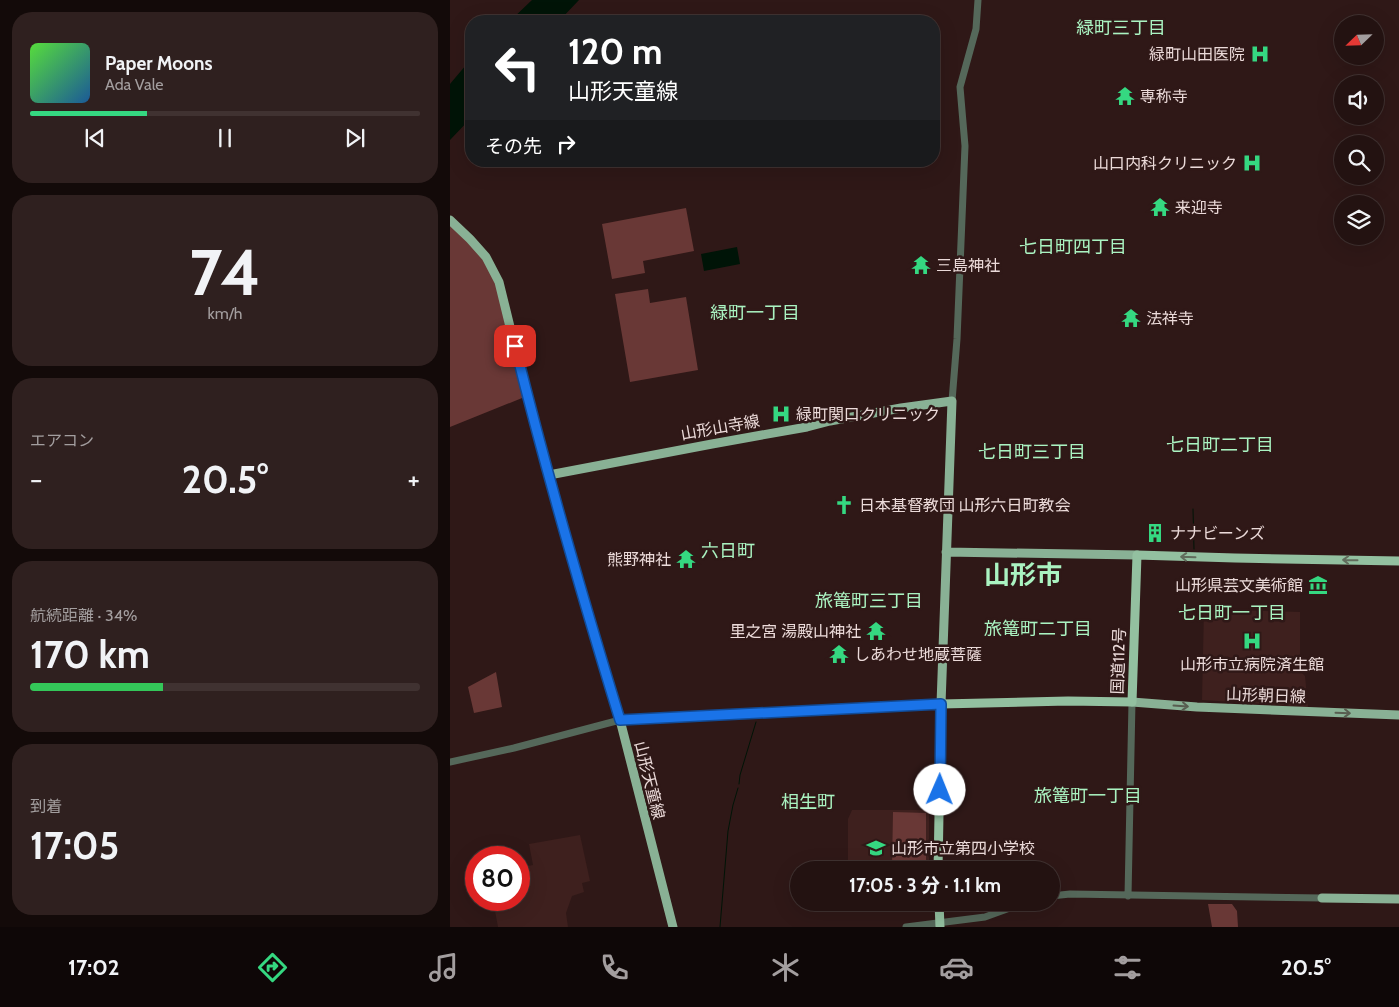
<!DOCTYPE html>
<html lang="ja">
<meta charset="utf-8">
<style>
:root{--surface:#231211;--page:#2f201f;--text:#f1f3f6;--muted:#a39e9f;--line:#403231;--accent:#35d881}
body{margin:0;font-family:Cabin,"Noto Sans JP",sans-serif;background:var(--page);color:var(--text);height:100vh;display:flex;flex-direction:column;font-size:19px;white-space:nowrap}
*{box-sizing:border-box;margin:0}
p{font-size:16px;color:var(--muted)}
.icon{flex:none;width:28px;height:28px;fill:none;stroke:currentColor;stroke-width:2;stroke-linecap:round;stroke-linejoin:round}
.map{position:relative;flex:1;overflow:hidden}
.details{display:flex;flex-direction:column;gap:12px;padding:12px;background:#130a09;width:450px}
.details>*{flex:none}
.top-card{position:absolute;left:15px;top:15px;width:475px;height:152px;border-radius:20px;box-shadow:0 5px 20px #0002,0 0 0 1px var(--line);background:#202124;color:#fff;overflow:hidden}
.needle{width:32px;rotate:247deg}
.tools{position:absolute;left:884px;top:15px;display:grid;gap:10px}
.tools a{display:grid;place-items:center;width:50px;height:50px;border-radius:50%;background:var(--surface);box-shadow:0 5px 20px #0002,0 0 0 1px var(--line);font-size:25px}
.speed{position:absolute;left:15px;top:846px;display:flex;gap:10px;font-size:25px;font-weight:700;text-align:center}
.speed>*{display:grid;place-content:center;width:65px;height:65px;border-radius:50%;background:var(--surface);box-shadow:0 5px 20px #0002,0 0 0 1px var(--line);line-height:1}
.speed .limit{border:8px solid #d22;background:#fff;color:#111}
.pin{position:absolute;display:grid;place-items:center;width:42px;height:42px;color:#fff;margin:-21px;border-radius:10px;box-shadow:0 2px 8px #0006}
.me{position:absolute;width:55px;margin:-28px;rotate:1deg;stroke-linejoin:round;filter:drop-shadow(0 0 4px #0008)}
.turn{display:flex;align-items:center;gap:18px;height:105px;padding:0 20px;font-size:22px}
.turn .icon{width:65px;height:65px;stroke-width:2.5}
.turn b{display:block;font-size:35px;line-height:42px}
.then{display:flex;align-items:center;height:48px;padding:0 20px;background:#0003;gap:10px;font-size:19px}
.big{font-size:38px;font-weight:700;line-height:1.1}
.details .tile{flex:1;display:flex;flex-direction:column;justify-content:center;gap:8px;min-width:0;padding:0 18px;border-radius:20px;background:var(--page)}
.details .dial{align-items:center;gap:0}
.dial b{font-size:65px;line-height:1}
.song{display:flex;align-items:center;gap:15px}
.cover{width:60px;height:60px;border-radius:8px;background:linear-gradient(135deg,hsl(110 70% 55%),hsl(210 70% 35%))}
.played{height:5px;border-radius:2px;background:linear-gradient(90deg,var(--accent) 30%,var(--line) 30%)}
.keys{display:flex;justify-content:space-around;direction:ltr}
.heat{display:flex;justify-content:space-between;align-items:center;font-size:28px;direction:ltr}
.charge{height:8px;border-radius:4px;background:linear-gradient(90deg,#34c759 34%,var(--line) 0)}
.trip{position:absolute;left:340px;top:861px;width:270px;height:50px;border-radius:25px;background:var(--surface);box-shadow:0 5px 20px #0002,0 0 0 1px var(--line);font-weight:700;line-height:50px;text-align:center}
.tab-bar{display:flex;height:80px;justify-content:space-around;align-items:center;background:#0e0707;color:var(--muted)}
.tab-bar .icon{width:35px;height:35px}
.tab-bar .current{color:var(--accent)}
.tab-bar b{font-size:22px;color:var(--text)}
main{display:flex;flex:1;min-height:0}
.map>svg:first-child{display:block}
</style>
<main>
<section class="details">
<div class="tile">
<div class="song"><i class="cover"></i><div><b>Paper Moons</b><p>Ada Vale</p></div></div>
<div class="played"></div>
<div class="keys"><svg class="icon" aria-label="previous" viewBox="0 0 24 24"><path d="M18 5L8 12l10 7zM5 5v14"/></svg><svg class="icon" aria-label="pause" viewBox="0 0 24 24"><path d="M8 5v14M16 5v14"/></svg><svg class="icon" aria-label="next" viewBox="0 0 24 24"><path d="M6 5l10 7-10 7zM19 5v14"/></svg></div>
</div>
<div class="tile dial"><b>74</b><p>km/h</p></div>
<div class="tile"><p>エアコン</p>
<div class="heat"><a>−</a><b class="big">20.5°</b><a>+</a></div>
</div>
<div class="tile"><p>航続距離 · 34%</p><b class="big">170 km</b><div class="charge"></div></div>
<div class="tile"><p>到着</p><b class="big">17:05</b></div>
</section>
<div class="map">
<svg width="949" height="927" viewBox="0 0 949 927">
<rect width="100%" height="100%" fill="#2f1817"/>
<path fill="#3e201e" d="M 754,609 L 850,612 L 850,671 L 855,676 L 858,707 L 752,700 Z
M 402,810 L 479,810 L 479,870 L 398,870 L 398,819 Z
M 130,835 L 140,881 L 132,883 L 134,892 L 122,896 L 116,913 L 118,927 L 48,927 L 43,900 L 69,900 L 69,868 L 83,865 L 79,844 Z"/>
<path fill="#693836" d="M 236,208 L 244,251 L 193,261 L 195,273 L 162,279 L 152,224 Z
M 0,220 L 42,268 L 77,396 L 0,427 Z
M 198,289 L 200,303 L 236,297 L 248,370 L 180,382 L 165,294 Z
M 46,672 L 52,707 L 24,713 L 18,687 Z
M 443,812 L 476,813 L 476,867 L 442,867 Z
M 758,904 L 782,904 L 787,911 L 788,927 L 762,927 Z"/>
<path fill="#001407" d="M 82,0 L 129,0 L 109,21 L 60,21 Z
M 19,37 L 21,39 L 21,118 L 0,140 L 0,84 L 16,65 Z
M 287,247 L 290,264 L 254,271 L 251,254 Z"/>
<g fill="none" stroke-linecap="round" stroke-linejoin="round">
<path stroke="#001407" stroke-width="1" d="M 743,509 L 744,549
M 289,784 L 290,775 L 306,722
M 270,927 L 278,831 L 283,805 L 288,788"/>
<path stroke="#55685a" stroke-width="7" d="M 502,401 L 507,339 L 515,146 L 510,87 L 526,29 L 528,0
M 0,762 L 64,748 L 170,720 L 123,563 L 99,475
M 601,896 L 620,894 L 872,898
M 678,896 L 682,702
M 456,927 L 535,917 L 576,902"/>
<path stroke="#89b195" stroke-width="9" d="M 0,220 L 20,239 L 36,257 L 49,282 L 77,396 L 99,475 L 262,444 L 357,427 L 380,421 L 451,408 L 502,401 L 491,704 L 170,720 L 223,927
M 496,552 L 687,555
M 682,702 L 747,707 L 949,715
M 872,898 L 949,899"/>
<path stroke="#93c0a0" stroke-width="9" d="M 488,870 L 491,704 L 618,701 L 682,702 L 687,555 L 785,558 L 949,561
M 489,902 L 490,927"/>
</g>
<defs><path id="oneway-shaft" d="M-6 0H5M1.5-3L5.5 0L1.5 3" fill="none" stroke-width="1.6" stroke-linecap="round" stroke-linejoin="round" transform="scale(1.25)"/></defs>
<g stroke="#616c5c">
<use href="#oneway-shaft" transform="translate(738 557) rotate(-178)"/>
<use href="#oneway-shaft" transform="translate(900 560) rotate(-179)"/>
</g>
<g stroke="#585d50">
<use href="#oneway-shaft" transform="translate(731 706) rotate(4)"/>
<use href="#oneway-shaft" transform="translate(893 713) rotate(2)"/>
</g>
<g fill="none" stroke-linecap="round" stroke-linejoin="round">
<g stroke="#114b97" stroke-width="12">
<path id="route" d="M 65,346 C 96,471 132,596 170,720 L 491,704 L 490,790"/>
</g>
<use href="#route" stroke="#1a73e8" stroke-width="9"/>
</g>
<defs>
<g id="hospital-bare" transform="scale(1.5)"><path d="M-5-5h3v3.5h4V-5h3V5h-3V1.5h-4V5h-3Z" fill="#35d881" stroke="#2f1817" stroke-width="2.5" paint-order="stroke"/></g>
<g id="temple-bare" transform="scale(1.5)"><path d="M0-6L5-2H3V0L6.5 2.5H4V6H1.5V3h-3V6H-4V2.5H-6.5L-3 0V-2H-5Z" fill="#35d881" stroke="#2f1817" stroke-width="2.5" paint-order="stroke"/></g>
<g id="church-bare" transform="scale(1.5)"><path d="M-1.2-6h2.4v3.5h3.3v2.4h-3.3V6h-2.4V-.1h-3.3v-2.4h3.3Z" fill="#35d881" stroke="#2f1817" stroke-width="2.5" paint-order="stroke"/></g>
<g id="building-bare" transform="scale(1.5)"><path d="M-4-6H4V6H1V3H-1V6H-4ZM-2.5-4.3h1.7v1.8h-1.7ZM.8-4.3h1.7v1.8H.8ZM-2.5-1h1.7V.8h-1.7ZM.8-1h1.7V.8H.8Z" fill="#35d881" stroke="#2f1817" stroke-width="2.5" paint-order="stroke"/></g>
<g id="museum-bare" transform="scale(1.5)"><path d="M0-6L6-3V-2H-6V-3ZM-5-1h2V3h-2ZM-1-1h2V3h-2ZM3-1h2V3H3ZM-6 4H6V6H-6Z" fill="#35d881" stroke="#2f1817" stroke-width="2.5" paint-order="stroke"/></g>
<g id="school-bare" transform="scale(1.5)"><path d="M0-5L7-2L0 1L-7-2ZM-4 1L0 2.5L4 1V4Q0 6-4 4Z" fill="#35d881" stroke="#2f1817" stroke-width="2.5" paint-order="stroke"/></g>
</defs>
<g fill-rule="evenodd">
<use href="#hospital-bare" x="810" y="54"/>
<use href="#temple-bare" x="675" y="96"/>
<use href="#hospital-bare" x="802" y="163"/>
<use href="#temple-bare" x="710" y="207"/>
<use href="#temple-bare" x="471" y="265"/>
<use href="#temple-bare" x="681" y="318"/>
<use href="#hospital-bare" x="331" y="414"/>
<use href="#church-bare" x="394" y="505"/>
<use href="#building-bare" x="705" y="533"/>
<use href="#temple-bare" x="236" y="559"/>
<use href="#museum-bare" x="868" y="585"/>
<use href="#temple-bare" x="426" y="631"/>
<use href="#hospital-bare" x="802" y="641"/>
<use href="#temple-bare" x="389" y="654"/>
<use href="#school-bare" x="426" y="848"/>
</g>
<g text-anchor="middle" stroke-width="5" stroke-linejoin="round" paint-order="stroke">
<g font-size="16" fill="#ebdad9" stroke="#2f1817" text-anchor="start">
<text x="795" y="60" text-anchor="end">緑町山田医院</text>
<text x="690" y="102">専称寺</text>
<text x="787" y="169" text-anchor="end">山口内科クリニック</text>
<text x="725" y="213">来迎寺</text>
<text x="486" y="271">三島神社</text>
<text x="696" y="324">法祥寺</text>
<text x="346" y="420">緑町関口クリニック</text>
<text x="409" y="511">日本基督教団 山形六日町教会</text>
<text x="720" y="539">ナナビーンズ</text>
<text x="221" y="565" text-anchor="end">熊野神社</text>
<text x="853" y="591" text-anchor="end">山形県芸文美術館</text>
<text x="411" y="637" text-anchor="end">里之宮 湯殿山神社</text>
<text x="404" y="660">しあわせ地蔵菩薩</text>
<text x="802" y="670" text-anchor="middle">山形市立病院済生館</text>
<text x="441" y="854">山形市立第四小学校</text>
</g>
<g font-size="16" fill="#ebdad9" stroke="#2f1817">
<text transform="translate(270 427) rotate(-10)" y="6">山形山寺線</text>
<text transform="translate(668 661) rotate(-88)" y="6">国道112号</text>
<text transform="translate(816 695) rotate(2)" y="6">山形朝日線</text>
<text transform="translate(200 780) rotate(76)" y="6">山形天童線</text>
</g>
<g font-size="18" fill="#aaf3c1" stroke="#2f1817">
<text x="671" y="34">緑町三丁目</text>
<text x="623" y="253">七日町四丁目</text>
<text x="305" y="319">緑町一丁目</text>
<text x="770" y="451">七日町二丁目</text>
<text x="582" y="458">七日町三丁目</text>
<text x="278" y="557">六日町</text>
<text x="419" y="607">旅篭町三丁目</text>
<text x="782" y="619">七日町一丁目</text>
<text x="588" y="635">旅篭町二丁目</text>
<text x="638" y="802">旅篭町一丁目</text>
<text x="358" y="808">相生町</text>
</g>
<g font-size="26" font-weight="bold" fill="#aaf3c1" stroke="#2f1817">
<text x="573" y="584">山形市</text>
</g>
</g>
</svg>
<div class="tools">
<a><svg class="needle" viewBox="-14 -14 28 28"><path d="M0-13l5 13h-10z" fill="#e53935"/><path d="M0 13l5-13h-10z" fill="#a39e9f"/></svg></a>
<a><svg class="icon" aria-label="sound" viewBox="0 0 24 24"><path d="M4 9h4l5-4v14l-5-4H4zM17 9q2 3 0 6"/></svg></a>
<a><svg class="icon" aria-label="search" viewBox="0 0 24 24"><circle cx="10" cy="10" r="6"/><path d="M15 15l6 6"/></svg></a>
<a><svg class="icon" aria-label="layers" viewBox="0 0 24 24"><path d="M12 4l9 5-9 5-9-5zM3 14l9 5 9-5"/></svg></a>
</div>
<div class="speed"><div class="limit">80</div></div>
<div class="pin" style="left:65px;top:346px;background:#d93025"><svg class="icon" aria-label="arrive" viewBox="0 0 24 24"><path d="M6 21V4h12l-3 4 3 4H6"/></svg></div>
<svg class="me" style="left:490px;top:790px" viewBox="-20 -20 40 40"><circle r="19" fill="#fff"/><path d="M0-13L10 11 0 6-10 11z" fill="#1a73e8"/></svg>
<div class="trip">17:05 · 3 分 · 1.1 km</div>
<div class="top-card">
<div class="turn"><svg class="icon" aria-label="left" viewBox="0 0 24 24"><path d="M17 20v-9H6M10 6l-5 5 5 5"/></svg><div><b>120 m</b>山形天童線</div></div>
<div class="then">その先<svg class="icon" aria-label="right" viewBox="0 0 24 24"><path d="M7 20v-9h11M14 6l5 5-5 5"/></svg></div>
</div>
</div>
</main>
<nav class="tab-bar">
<b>17:02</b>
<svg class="icon current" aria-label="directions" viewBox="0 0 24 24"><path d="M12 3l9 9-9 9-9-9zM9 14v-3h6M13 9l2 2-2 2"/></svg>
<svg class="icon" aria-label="music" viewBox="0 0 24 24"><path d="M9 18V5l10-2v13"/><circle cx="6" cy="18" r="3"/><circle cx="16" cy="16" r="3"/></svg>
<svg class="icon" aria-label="phone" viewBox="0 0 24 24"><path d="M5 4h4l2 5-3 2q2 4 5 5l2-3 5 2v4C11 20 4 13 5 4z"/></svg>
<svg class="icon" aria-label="climate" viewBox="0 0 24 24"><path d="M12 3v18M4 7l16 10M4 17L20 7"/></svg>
<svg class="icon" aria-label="car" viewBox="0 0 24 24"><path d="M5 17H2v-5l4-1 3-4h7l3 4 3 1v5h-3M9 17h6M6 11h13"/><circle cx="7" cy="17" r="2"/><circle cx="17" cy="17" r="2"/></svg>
<svg class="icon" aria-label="filters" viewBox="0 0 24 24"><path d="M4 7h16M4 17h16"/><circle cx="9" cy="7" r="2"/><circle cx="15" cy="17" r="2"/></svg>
<b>20.5°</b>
</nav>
